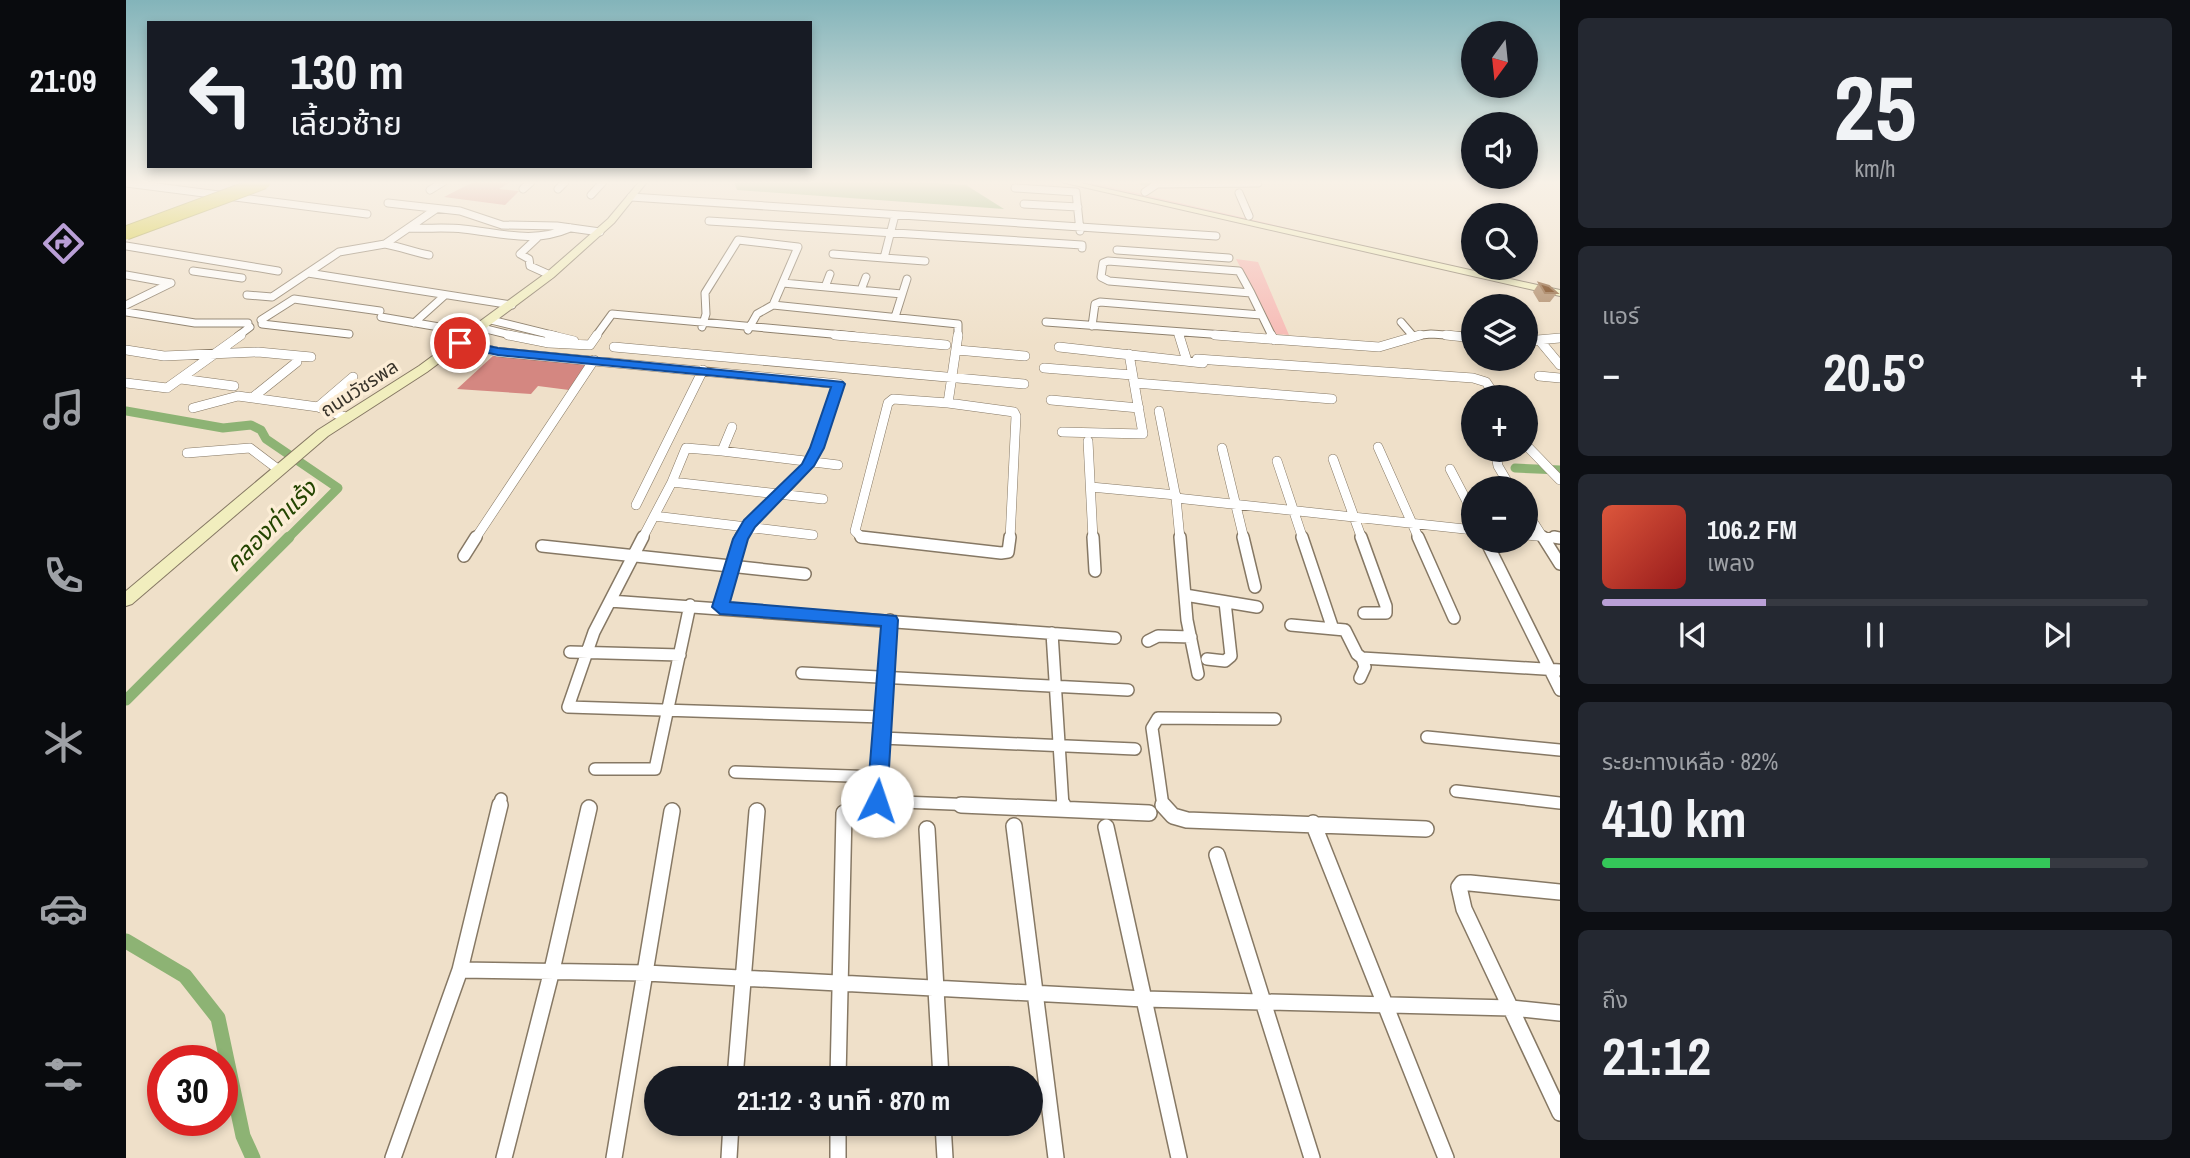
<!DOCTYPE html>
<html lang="th">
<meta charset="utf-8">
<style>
:root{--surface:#171b24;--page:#242831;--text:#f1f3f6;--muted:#9ea1a6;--line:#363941;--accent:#b99fd6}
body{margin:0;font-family:"Archivo Narrow","Noto Sans Thai",sans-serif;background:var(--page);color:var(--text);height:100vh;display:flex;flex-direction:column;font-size:26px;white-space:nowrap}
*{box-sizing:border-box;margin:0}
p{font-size:23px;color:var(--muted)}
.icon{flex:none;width:38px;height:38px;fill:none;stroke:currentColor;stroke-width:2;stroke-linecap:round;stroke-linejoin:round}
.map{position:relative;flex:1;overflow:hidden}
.drawer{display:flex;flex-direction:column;gap:18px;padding:18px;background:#0d0f14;width:630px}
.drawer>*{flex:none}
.guide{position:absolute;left:21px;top:21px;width:665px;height:147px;border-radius:0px;box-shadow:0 4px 10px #0003;background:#171b24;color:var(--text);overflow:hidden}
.needle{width:46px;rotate:195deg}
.buttons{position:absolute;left:1335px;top:21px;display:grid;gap:14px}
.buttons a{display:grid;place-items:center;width:77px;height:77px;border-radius:50%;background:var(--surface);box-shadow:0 4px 10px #0003;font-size:35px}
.speed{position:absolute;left:21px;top:1045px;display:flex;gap:14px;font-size:35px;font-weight:700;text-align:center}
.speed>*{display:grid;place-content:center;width:91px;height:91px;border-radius:50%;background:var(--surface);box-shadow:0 4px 10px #0003;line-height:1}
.speed .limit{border:10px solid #d22;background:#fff;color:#111}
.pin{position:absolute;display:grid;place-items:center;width:60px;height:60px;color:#fff;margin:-30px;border:4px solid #fff;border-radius:50%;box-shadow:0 2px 7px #0007}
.me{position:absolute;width:77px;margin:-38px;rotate:4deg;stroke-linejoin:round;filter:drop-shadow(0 0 5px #0008)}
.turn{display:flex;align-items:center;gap:24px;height:147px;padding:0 28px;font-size:32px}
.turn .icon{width:91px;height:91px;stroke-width:2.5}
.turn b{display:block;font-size:49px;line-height:60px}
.big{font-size:52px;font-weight:700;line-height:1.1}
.drawer .tile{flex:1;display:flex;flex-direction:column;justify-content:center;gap:10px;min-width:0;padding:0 24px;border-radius:10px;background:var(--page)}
.drawer .dial{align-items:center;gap:0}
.dial b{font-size:91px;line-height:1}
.song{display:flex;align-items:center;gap:21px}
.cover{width:84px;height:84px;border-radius:10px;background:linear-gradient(135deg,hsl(10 70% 55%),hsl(0 70% 35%))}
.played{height:7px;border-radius:4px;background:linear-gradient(90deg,var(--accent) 30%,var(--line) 30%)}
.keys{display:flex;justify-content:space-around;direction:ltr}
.heat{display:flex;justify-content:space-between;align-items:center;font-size:38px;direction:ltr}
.charge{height:10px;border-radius:5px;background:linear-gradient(90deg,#34c759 82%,var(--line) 0)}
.trip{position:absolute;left:518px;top:1066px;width:399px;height:70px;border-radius:35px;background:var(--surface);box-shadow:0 4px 10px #0003;font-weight:700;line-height:70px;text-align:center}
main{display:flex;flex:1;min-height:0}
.tabs{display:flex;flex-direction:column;width:126px;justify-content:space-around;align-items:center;background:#090b0e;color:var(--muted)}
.tabs .icon{width:49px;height:49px}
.tabs .on{color:var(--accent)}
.tabs b{font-size:32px;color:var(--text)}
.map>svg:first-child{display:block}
</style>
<main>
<nav class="tabs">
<b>21:09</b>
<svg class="icon on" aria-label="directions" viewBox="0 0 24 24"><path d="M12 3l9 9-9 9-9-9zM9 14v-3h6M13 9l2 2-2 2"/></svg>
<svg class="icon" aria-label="music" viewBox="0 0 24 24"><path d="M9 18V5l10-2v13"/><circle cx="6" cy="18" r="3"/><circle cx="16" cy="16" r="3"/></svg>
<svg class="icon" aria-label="phone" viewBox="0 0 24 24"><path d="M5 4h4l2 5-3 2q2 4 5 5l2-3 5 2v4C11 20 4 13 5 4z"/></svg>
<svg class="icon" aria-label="climate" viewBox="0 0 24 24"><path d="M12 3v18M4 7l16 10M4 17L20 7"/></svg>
<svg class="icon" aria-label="car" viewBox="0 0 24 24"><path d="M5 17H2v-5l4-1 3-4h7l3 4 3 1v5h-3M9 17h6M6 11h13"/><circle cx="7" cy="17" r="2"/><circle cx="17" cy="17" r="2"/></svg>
<svg class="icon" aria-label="filters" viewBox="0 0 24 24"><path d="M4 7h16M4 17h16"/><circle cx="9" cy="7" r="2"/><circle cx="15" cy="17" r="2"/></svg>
</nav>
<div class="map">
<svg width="1434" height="1158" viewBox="0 0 1434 1158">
<rect width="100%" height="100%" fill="#efe0c9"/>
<path fill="#f7b9b4" d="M 949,182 L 963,182 L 1434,291 Z
M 1110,259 L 1132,262 L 1163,335 L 1150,334 Z"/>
<path fill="#d48781" d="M 347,182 L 385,182 L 373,189 L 393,191 L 379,205 L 318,197 Z
M 368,355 L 460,364 L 443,390 L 412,386 L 405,394 L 331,389 Z"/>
<path fill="#8db374" d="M 608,182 L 795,182 L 840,185 L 878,209 L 611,190 Z"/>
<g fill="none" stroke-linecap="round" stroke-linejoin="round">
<path stroke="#8db374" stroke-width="7" d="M 1017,182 L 1041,182"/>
<path stroke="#8db374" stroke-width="9" d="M 0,411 L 97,428 L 125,425 L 135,430 L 140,439 L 212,488 L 161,539
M 1389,468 L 1434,470"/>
<path stroke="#8db374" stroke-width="11" d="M 0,700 L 163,537"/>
<path stroke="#8db374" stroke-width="15" d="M 0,941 L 59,976 L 92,1018 L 117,1136 L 127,1158"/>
<g stroke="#867864" stroke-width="9">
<path id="street-far3" d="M 0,183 L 241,214
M 889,188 L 950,192 L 954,231
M 397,189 L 405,182
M 432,189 L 439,182
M 304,190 L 317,182
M 1019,192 L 1031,184 L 1132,183
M 1113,193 L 1123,216
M 465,195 L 477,182
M 505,197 L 1090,236
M 262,203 L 334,211 L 376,225 L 431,226 L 474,232
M 898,204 L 952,207
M 769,215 L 758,258 L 799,261
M 583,221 L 956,245 L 956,248
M 283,228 C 301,229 319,227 337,229 C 375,233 407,244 444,228
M 411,238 L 394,254 L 403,259 L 404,266 L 424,275
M 259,244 C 275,247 288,252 303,255
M 0,246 L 152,271
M 991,250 L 1103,258
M 707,254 L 758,258
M 982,261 L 1113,271 L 1125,293 L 983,281 L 975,277 L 977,263 Z
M 67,271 L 116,278
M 182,273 L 386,305
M 0,275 L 45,283
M 657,283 L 776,294
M 699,287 L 704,274
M 735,290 L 740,277
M 1125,293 L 1146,336
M 121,295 L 146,297 L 213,252 L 259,244 L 310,209
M 0,305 L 45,283
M 0,312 L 69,323 L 122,323
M 255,317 L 319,328
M 769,317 L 781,279
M 135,320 L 168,299 L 254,311
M 365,320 L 430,336
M 920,322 L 1112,336
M 1275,322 L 1287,336
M 288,323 L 318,296
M 136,324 L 223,334
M 966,326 L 969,304 L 974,302 L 1135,315
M 576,327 L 580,314 L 579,293 L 612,240 L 672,247 L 647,305
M 356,328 L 389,336
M 622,330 L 631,314 L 647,305 L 832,324 L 832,336
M 1053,333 L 1054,336
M 112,336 L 124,327
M 470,336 L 486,314 L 728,336
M 1286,336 L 1305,334 L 1335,336"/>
</g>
<g stroke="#867864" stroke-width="10">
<path id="street-far2" d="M 382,335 L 423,343 L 464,345
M 423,335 L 448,341
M 709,335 L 820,345
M 1053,335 L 1061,361
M 1089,335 L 1253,347 L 1294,335
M 1145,335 L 1148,340
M 1320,335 L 1348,338
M 1400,341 L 1434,338
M 1414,341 L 1434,365
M 334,343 L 372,352 L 713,384 C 704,410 698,444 681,466 C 661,493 631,510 614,539
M 464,345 L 471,335
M 488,347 L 898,384
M 933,347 L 1077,363
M 0,350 L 38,356 L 132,352 L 185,357
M 831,350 L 899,356
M 1071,359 L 1347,378 L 1360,382 L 1370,397
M 918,368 L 1006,375
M 1413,376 L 1434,378
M 55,379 L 108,386
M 0,383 L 41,388 L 115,335
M 1009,383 L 1206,399
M 126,398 L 171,362
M 925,400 L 1013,408
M 822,403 L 888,412 L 890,416 L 884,539
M 822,403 L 832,335
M 192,407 L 227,377
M 67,408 L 112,396 L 192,407 L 219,417
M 1033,411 L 1050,498 L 1054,539
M 606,427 L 596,451 L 712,465
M 936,432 L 1017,434 L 1003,354
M 962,441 L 967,539
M 1400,445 L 1434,480
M 1252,447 L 1293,539
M 1096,448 L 1118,539
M 1369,450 L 1372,466 L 1385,488
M 596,451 L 560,448 L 546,482 L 697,499
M 61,453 L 124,448 L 153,470
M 1207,459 L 1236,539
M 1151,461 L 1177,539
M 1324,469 L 1348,515
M 965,487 L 1050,495
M 1050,498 L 1348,530
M 510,505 L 577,370
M 1400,511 L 1418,539
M 528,516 L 687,535
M 1400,535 L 1434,538
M 349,539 L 468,360
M 516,539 L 546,482
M 747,539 L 736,538 L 729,531 L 762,403 L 767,399 L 822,403"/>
</g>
<g stroke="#867864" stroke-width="14">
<path id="street-far1" d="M 517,537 L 468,632 L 442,707 L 757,717
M 735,537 L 875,553 L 882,552 L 884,537
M 967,537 L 969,571
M 1054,537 L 1061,620 L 1072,674
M 1117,537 L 1129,587
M 1176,537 L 1207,629
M 1235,537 L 1260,606 L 1260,613 L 1238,613
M 1292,537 L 1328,618
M 1417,537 L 1434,564
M 1428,537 L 1434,538
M 1360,541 L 1434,690
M 416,546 L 679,574
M 338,556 L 350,537
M 1059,595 L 1131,607
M 484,601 L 989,638
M 594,607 L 615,537
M 764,620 L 751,801 L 875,806
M 1165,625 L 1219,630 L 1231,654 L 1236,658 L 1434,670
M 926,633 L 937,806
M 1022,641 L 1032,636 L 1065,637
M 444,652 L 554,655
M 1081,659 L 1099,661 L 1105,656 L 1099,602
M 676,673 L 1002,690
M 1234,678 L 1239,667 L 1236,658
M 1301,737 L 1434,750
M 756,738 L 1009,749
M 469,769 L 529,769 L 564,605
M 609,772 L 753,777
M 1330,791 L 1434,803
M 373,806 L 375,799
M 1037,806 L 1026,728 L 1032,718 L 1149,719"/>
</g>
<g stroke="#867864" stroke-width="18">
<path id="street" d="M 835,805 L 1023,813
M 937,805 L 937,808
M 1037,805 L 1047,816 L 1061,820 L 1300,829
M 1187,823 L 1320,1158
M 888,826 L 930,1158
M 980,827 L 1053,1158
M 801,829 L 815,1078
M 1091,855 L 1186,1158
M 1434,892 L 1344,883 L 1336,883 L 1333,887 L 1338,909 L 1434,1113
M 334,970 L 520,973 L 1018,999 L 1385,1008 L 1434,1013
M 609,1078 L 631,811
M 712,1078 L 718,813
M 712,1124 L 712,1158
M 817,1124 L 819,1158
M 267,1158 L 334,970 L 374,805
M 378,1158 L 426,970 L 463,808
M 488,1158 L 546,811
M 603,1158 L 605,1124"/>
</g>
<g stroke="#867864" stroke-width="2">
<path id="secondary" d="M 513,182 L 521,182 L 488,223 L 428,277 L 301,372 L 202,436 L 6,604 L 0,606 L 0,591 L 192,430 L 293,366 L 420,273 L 482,219 Z
M 935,182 L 950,182 L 1434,290 L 1434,296 Z"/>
</g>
<use href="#street-far3" stroke="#fff" stroke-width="7"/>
<use href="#street-far2" stroke="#fff" stroke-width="9"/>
<use href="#street-far1" stroke="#fff" stroke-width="11"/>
<use href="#street" stroke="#fff" stroke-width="15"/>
<use href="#secondary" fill="#f1eebe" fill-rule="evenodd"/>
<g stroke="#9b9428" stroke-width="15" stroke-linecap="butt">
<path id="highway-bridge" d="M 0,233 L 138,182"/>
</g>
<use href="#highway-bridge" stroke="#d1c827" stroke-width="13"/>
</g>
<path fill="#ac8866" d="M 1413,283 L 1431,293 L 1424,302 L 1413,302 L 1407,292 Z"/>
<path fill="#693002" stroke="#91653e" stroke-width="2" d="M 1413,283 L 1423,286 L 1431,293 L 1419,293 Z"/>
<linearGradient id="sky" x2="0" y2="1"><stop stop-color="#83b4ba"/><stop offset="0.53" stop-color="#f8f1e7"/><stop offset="1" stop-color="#f8f1e7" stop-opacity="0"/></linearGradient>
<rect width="1434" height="344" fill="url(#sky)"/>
<path fill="#1a73e8" stroke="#114b97" stroke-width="2" d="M 334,340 L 372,348 L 717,382 L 719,384 L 698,448 L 688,466 L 629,527 L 622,539 L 604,602 L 770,616 L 772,620 L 761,801 L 758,807 L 751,810 L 744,807 L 741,801 L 755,626 L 594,614 L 586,607 L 607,539 L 618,520 L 676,464 L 684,448 L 705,387 L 372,355 L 330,346 L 328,343 Z"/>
<g text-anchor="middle" stroke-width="7" stroke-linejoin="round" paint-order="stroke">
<g font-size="19" fill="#373229" stroke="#fcedd6">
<text transform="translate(233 388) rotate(-33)" y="7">ถนนวัชรพล</text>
</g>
<g font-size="24" font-style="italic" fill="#244500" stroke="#fcedd6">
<text transform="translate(145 526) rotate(-45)" y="8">คลองท่าแร้ง</text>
</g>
</g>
</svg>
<div class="buttons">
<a><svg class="needle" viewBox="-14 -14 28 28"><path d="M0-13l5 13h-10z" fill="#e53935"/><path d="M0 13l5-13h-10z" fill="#9ea1a6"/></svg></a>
<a><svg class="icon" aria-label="sound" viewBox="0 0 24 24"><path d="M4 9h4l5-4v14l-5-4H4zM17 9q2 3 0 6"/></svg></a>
<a><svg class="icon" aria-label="search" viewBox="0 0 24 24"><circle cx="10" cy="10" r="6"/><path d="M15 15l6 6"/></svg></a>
<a><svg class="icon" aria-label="layers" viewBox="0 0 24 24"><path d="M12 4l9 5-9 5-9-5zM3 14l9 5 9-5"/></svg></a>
<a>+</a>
<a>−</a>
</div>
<div class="speed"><div class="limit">30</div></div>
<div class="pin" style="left:334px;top:343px;background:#d93025"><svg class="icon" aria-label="arrive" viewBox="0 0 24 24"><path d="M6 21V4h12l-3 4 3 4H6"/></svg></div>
<svg class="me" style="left:751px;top:801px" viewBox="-20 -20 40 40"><circle r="19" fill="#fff"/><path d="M0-13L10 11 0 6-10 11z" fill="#1a73e8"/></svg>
<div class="trip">21:12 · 3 นาที · 870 m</div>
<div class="guide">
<div class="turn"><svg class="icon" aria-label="left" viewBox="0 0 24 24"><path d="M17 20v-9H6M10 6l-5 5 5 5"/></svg><div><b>130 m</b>เลี้ยวซ้าย</div></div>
</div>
</div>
<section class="drawer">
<div class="tile dial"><b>25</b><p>km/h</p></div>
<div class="tile"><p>แอร์</p>
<div class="heat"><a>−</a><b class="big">20.5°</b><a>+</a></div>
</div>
<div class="tile">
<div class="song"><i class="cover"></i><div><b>106.2 FM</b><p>เพลง</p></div></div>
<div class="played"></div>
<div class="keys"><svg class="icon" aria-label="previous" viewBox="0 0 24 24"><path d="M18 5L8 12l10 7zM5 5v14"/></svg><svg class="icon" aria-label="pause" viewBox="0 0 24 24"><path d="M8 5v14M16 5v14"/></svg><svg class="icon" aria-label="next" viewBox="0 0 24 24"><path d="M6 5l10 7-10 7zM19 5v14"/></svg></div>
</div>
<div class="tile"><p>ระยะทางเหลือ · 82%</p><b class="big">410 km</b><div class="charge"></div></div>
<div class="tile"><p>ถึง</p><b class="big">21:12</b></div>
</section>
</main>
